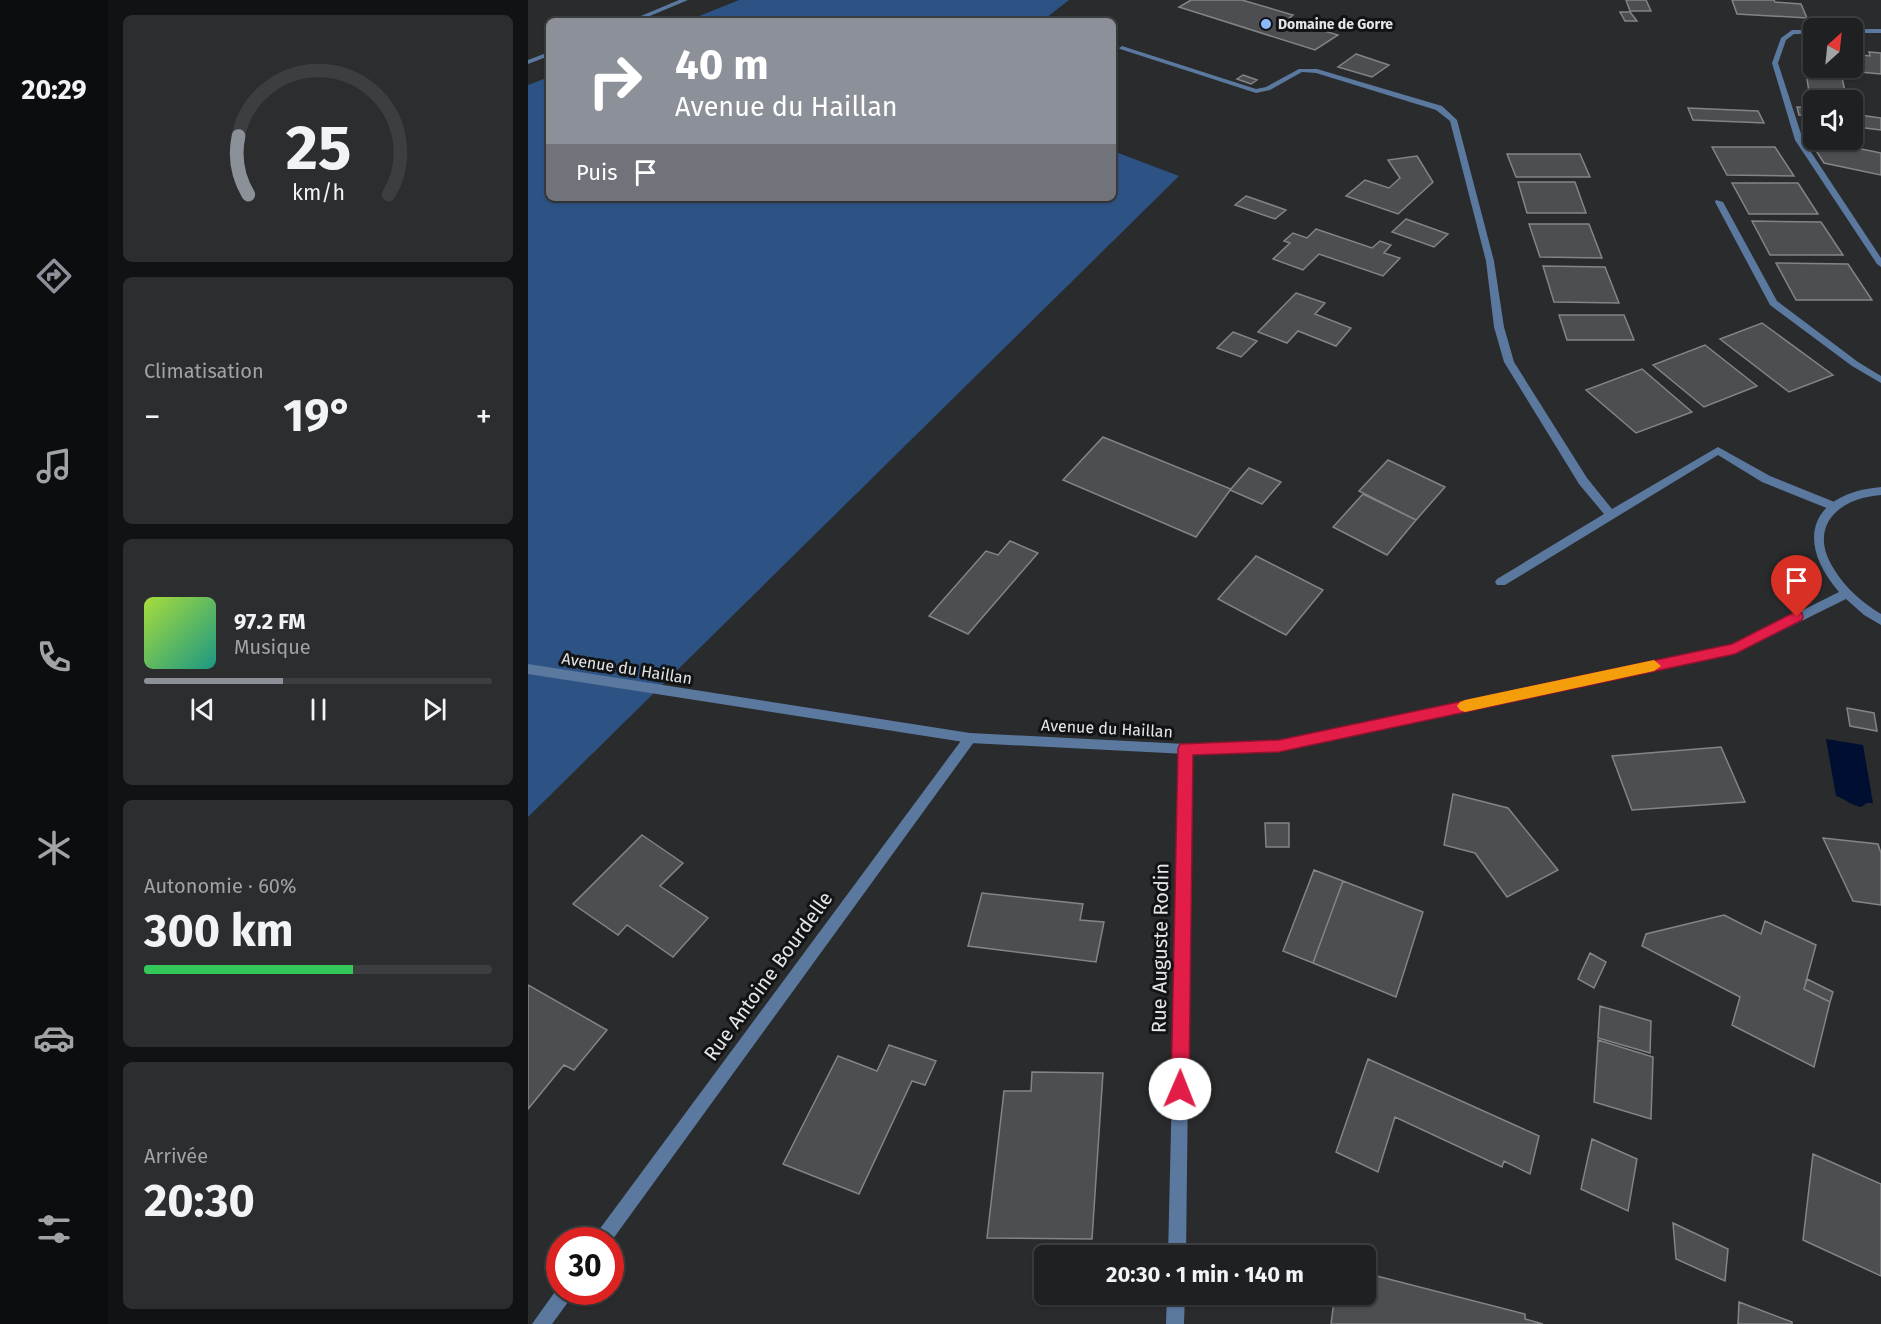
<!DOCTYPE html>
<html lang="fr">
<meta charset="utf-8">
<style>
:root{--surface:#1f2022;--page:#2c2d2f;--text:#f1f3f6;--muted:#a1a3a5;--line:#3c3e40;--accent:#8c9099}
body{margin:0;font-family:"Fira Sans",sans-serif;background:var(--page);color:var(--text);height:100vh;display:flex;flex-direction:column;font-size:22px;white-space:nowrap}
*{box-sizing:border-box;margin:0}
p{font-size:20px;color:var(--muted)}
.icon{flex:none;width:33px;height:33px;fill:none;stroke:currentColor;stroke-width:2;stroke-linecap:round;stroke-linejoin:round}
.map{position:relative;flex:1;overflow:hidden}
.sheet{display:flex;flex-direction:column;gap:15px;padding:15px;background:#111213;width:420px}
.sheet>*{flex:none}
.hud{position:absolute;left:18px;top:18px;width:570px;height:183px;border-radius:9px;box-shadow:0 2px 4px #0004,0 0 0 2px var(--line);background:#8c9099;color:#fff;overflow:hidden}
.needle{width:39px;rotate:27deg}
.controls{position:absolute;left:1275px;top:18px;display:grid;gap:12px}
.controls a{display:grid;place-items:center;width:60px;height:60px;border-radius:9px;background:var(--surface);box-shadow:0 2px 4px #0004,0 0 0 2px var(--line);font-size:30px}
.speed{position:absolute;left:18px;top:1227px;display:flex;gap:12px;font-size:30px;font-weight:700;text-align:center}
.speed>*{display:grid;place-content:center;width:78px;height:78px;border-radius:50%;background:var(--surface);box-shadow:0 2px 4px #0004,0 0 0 2px var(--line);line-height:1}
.speed .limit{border:9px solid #d22;background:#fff;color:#111}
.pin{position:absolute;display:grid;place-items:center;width:51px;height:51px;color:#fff;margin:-62px -26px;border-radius:50% 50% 50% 0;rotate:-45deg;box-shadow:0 0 6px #0007}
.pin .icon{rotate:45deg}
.me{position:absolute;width:66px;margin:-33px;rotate:1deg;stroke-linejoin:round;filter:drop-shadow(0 0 4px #0008)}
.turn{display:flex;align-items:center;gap:21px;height:126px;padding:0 30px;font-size:27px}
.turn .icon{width:78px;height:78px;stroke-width:2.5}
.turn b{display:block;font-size:42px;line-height:51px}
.then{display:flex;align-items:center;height:57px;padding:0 30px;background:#0003;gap:12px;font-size:22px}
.big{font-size:45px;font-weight:700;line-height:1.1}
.sheet .widget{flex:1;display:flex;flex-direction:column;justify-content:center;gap:9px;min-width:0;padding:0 21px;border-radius:9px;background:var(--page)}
.sheet .dial{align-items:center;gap:0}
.dial svg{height:156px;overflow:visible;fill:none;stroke:var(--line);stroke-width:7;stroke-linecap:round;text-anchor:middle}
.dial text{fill:var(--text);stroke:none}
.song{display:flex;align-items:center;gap:18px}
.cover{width:72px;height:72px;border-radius:9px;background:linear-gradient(135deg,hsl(80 70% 55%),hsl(170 70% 35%))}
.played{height:6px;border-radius:3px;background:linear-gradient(90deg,var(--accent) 40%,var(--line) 40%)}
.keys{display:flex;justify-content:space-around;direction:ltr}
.heat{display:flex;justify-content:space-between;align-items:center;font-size:33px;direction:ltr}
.charge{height:9px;border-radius:4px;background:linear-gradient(90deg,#34c759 60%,var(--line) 0)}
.trip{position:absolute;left:506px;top:1245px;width:342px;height:60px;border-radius:9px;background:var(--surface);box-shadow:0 2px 4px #0004,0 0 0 2px var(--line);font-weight:700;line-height:60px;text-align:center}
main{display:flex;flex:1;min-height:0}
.tab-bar{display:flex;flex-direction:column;width:108px;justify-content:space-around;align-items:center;background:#0c0d0e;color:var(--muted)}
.tab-bar .icon{width:42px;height:42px}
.tab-bar .selected{color:var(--accent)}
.tab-bar b{font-size:27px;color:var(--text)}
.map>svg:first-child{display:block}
</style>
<main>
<nav class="tab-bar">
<b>20:29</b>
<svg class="icon selected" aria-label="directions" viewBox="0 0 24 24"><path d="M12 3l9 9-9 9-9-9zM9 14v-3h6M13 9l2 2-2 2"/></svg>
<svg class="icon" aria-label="music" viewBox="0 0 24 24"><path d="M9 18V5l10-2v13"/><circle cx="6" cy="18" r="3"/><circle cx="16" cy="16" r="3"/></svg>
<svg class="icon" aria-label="phone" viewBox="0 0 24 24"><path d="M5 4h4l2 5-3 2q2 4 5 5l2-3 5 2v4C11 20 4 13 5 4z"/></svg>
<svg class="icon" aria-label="climate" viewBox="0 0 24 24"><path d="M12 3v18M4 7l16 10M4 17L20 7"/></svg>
<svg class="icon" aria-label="car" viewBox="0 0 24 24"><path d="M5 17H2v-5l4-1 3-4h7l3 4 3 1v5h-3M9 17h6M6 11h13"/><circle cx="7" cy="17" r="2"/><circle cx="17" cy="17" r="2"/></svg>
<svg class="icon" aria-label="filters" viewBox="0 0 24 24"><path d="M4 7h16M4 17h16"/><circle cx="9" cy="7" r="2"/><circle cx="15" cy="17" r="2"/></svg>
</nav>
<section class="sheet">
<div class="widget dial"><svg viewBox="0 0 100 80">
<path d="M14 69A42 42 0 1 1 86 69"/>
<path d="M14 69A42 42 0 0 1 9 39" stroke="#8c9099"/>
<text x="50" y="56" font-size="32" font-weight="700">25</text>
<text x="50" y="72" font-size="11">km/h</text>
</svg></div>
<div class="widget"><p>Climatisation</p>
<div class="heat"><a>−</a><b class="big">19°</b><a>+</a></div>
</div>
<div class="widget">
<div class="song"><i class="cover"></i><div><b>97.2 FM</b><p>Musique</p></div></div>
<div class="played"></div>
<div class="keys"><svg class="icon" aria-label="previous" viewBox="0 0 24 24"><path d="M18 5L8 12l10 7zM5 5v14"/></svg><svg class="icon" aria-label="pause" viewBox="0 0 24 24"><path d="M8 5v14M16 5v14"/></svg><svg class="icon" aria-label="next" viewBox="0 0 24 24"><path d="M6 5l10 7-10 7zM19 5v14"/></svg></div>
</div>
<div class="widget"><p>Autonomie · 60%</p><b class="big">300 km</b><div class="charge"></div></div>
<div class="widget"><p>Arrivée</p><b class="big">20:30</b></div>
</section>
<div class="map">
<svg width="1353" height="1324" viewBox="0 0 1353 1324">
<rect width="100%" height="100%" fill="#292b2d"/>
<path fill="#2d5385" d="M 211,0 L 541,0 L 514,21 L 159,21 Z
M 21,77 L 21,198 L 585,198 L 585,151 L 651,176 L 0,817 L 0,85 Z"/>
<path fill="#000f31" d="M 1298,739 L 1335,745 L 1345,803 L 1339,803 L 1333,807 C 1322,805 1318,799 1308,796 Z"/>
<path fill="#4d4e51" stroke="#828587" stroke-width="1.5" d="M 663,0 L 714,0 L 765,15 L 759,20 L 810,35 L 787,50 L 651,7 Z
M 1098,0 L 1118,0 L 1123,11 L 1102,11 Z
M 1204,0 L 1246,0 L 1247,2 L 1273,4 L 1279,18 L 1209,14 Z
M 1092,12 L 1102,12 L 1109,21 L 1097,21 Z
M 1341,52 L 1353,53 L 1353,74 L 1321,71 L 1321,68 L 1324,68 L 1324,54 L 1342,56 Z
M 828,54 L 861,65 L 844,77 L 810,67 Z
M 1285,69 L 1301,71 L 1302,76 L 1286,74 Z
M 1278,73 L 1314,78 L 1319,100 L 1282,98 Z
M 715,75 L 729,80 L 723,84 L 709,79 Z
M 1269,107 L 1285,108 L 1286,116 L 1271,115 Z
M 1160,108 L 1230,111 L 1236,123 L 1165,120 Z
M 1324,114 L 1353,118 L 1353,130 L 1329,127 L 1328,124 L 1324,124 Z
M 1280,138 L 1353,153 L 1353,175 L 1296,163 Z
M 1184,147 L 1247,147 L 1266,176 L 1199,175 Z
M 979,154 L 1052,154 L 1062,177 L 988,177 Z
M 889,156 L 905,182 L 870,214 L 818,196 L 837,180 L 861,188 L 872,178 L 860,160 Z
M 990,182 L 1047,182 L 1058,213 L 999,213 Z
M 1204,183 L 1270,183 L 1290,214 L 1221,214 Z
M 718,196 L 758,210 L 747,219 L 707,205 Z
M 878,219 L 920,234 L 906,247 L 864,232 Z
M 1224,221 L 1293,222 L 1315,255 L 1242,255 Z
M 1001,224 L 1061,224 L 1074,258 L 1012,257 Z
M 788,229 L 844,248 L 852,241 L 863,245 L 856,253 L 872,258 L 855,276 L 791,254 L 775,270 L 745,259 L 762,243 L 756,241 L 765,233 L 779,238 Z
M 1248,263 L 1320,264 L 1344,300 L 1268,300 Z
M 1015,266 L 1077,267 L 1091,303 L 1026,302 Z
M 768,293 L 797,303 L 787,314 L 823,328 L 808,346 L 770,331 L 759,343 L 730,332 Z
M 1031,315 L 1096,315 L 1106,340 L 1039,340 Z
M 1234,323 L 1305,375 L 1261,392 L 1192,339 Z
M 705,332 L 729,341 L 713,357 L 689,348 Z
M 1177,345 L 1229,386 L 1176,407 L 1125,365 Z
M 1114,369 L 1164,412 L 1108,433 L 1058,390 Z
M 575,437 L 703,489 L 668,537 L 535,480 Z
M 860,460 L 917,487 L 888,520 L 831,491 Z
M 721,468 L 753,482 L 734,504 L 702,490 Z
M 835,494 L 888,520 L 859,555 L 805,527 Z
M 482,541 L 510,553 L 440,634 L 401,616 L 458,551 L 470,555 Z
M 728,556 L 795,590 L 758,635 L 690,599 Z
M 1319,708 L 1346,713 L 1349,731 L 1322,726 Z
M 1193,747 L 1217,802 L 1104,810 L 1084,756 Z
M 925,794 L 980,808 L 1030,870 L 979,897 L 947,853 L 916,845 Z
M 737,823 L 761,823 L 761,847 L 738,847 Z
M 114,835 L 155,863 L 132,886 L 180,918 L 145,957 L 99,925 L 90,935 L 45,904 Z
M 1295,838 L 1350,844 L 1353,853 L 1353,905 L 1325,901 Z
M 786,870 L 815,881 L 785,963 L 755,951 Z
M 815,881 L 895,912 L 868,997 L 785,963 Z
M 454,893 L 555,904 L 552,920 L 576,922 L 568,962 L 440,946 Z
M 1196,915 L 1233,934 L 1237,921 L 1288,945 L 1276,989 L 1302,1002 L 1286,1067 L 1204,1025 L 1212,997 L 1114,946 L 1118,934 Z
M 1062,953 L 1078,962 L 1066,988 L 1050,979 Z
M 1279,979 L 1305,992 L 1302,1002 L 1276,989 Z
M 0,985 L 79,1030 L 46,1070 L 36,1065 L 0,1109 Z
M 1072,1006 L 1123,1021 L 1122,1053 L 1070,1038 Z
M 1070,1040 L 1125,1057 L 1123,1119 L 1066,1102 Z
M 361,1045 L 408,1061 L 397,1085 L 384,1081 L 331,1194 L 255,1164 L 310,1056 L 349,1071 Z
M 840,1059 L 1011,1136 L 1002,1174 L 976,1161 L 974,1167 L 867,1117 L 850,1172 L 808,1152 Z
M 504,1072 L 575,1073 L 564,1239 L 459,1238 L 476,1091 L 503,1091 Z
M 1064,1139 L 1109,1159 L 1100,1211 L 1053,1189 Z
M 1285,1154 L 1353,1184 L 1353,1276 L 1275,1240 Z
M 1145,1223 L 1200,1249 L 1197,1281 L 1148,1259 Z
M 837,1273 L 997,1314 L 997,1319 L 1015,1324 L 803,1324 L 807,1294 L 837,1294 Z
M 1211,1302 L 1264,1322 L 1264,1324 L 1210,1324 Z"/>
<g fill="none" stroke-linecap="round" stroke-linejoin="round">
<path fill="#5b789e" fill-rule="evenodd" d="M 151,0 L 160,0 L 110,21 L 101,21 Z
M 594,46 L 728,89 L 738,87 L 771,69 L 789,69 L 914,106 L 929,120 L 966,261 L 976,327 L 986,362 L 1059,478 L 1084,509 L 1190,447 L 1242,476 L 1309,503 L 1310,506 L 1309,509 L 1301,509 L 1234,482 L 1190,455 L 977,585 L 969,585 L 967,582 L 969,579 L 1076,514 L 1051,484 L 976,362 L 966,327 L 958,261 L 922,121 L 908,110 L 788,73 L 774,72 L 742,90 L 728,93 L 592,49 L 591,48 Z
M 21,52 L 21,56 L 0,64 L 0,60 Z"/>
<path fill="#5b789e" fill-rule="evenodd" d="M 1324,29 L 1353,29 L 1353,33 L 1324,33 Z
M 1286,30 L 1286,34 L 1266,34 L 1258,40 L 1250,63 L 1275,140 L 1353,258 L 1353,267 L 1349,264 L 1267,140 L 1244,63 L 1253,38 L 1264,30 Z
M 1188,200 L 1195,202 L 1249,301 L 1330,362 L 1353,376 L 1353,383 L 1324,366 L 1242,305 L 1187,202 Z
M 442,733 L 446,734 L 448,738 L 446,742 L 82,1243 L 82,1240 L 66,1240 L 68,1234 L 438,734 Z
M 658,744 L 663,745 L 664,749 L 658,1256 L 640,1256 L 652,749 L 653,745 Z
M 31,1286 L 32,1292 L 46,1292 L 43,1298 L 24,1324 L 4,1324 Z
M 639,1294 L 657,1294 L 656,1324 L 638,1324 Z"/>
<path fill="#5b789e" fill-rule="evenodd" d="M 1353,487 L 1353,495 C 1310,498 1279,527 1306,569 C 1317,588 1335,603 1353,614 L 1353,625 L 1336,615 L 1318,599 L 1207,654 L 751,751 L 658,754 L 442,743 L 0,674 L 0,664 L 442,733 L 658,744 L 751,741 L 1205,645 L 1311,592 C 1266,540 1283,493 1353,487 Z"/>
</g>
<path fill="#e11d48" stroke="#92132f" stroke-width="1.5" d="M 1269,611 L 1274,613 L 1275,617 L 1274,620 L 1207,654 L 751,752 L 665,755 L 661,1089 L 658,1095 L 652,1098 L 645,1095 L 643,1089 L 650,749 L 652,744 L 751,740 L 1204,644 Z"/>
<path fill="#f59e0b" d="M 1126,660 L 1133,666 L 1126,671 L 937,712 L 932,710 L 929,706 L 932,702 L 937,700 Z"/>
<circle fill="#89bafc" stroke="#121314" stroke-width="2" cx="738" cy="24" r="6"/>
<g text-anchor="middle" stroke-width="6" stroke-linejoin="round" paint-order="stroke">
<g font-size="14" font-weight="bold" fill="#e5e6e7" stroke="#121314" text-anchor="start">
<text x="750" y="29">Domaine de Gorre</text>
</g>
<g font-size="16" fill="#e5e6e7" stroke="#121314">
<text transform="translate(99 668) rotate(9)" y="6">Avenue du Haillan</text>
<text transform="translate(579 728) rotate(3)" y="6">Avenue du Haillan</text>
</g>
<g font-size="20" fill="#e5e6e7" stroke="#121314">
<text transform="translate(632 948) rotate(-89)" y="7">Rue Auguste Rodin</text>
<text transform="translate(240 976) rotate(-54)" y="7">Rue Antoine Bourdelle</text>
</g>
</g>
</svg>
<div class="controls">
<a><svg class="needle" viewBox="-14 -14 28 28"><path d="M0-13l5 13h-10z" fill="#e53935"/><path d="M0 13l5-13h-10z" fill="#a1a3a5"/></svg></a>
<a><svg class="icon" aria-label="sound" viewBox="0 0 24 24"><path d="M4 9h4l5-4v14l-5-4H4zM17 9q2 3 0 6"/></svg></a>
</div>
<div class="speed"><div class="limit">30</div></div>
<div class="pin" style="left:1269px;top:617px;background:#d93025"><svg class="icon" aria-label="arrive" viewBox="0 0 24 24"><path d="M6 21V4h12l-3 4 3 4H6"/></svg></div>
<svg class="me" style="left:652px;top:1089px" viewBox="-20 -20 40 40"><circle r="19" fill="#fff"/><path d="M0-13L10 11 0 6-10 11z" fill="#e11d48"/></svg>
<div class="trip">20:30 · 1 min · 140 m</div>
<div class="hud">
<div class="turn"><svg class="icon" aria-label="right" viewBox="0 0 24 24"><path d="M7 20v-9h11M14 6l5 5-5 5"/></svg><div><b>40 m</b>Avenue du Haillan</div></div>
<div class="then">Puis<svg class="icon" aria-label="arrive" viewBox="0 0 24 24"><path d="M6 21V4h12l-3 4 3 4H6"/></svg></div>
</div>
</div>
</main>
